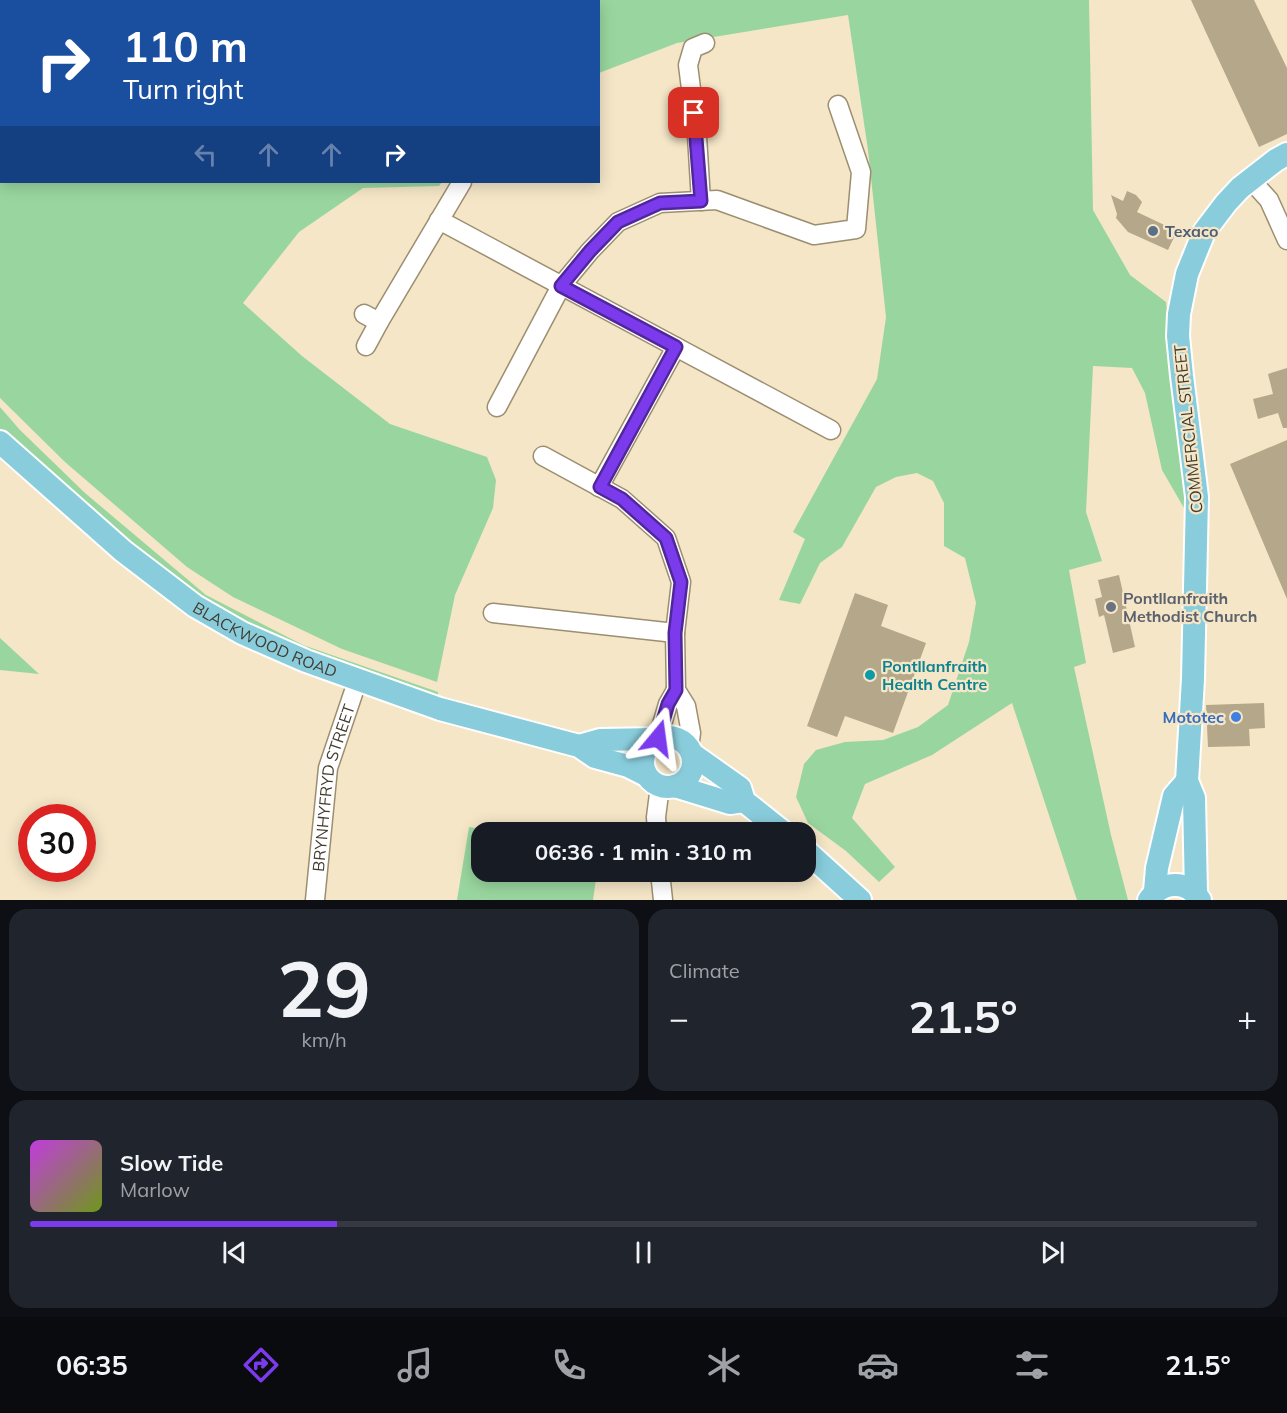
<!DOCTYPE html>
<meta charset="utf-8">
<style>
:root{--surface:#171b24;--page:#20242c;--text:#f1f3f6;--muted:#9ea1a6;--line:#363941;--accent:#7c3aed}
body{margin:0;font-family:Mulish,sans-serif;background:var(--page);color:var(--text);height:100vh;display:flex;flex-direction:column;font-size:22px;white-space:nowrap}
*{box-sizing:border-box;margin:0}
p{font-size:20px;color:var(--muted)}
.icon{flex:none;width:33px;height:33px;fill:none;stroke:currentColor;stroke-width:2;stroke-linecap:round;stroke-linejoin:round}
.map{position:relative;height:900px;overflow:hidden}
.details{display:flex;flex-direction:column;gap:9px;padding:9px;background:#0d0f14;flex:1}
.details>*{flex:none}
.top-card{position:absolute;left:0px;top:0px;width:600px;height:183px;box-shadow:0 3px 15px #0003;background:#1a4fa0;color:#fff;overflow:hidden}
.speed{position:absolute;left:18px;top:804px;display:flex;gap:12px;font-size:30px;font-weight:700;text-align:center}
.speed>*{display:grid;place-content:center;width:78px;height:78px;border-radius:50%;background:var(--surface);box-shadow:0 3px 15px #0003;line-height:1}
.speed .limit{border:9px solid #d22;background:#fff;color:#111}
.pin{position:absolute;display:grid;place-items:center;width:51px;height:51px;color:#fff;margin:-26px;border-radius:12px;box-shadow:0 3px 9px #0006}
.me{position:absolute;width:66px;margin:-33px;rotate:16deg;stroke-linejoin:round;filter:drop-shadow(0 0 4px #0008)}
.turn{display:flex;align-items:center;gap:21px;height:126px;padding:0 24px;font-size:27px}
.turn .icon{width:78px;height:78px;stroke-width:2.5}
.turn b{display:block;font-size:42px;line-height:51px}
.lanes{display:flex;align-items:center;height:57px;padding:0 24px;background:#0003;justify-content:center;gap:30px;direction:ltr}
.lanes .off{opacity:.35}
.big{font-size:45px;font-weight:700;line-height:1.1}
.details .card{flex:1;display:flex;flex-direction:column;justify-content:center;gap:9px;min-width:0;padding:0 21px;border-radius:18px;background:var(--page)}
.details .dial{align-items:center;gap:0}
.dial b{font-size:78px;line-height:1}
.song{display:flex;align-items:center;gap:18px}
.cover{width:72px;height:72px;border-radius:9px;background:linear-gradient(135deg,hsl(290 70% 55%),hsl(80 70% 35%))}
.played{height:6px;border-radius:3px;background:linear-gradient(90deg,var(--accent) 25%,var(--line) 25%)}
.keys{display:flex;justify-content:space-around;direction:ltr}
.heat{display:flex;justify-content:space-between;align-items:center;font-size:33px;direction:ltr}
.details .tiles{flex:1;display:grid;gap:9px;grid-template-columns:1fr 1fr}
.card:last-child{grid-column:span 2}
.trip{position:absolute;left:471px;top:822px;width:345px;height:60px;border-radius:18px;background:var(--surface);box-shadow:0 3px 15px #0003;font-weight:700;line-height:60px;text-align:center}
.dock{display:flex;height:96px;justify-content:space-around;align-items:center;background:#090b0e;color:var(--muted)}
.dock .icon{width:42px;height:42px}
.dock .current{color:var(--accent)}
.dock b{font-size:27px;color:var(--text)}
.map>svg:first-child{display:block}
</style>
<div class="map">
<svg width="1287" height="900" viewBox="0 0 1287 900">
<rect width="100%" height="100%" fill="#f5e6c7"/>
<path fill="#99d69f" d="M 0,0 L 1089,0 L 1093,210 L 1130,275 L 1166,302 L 1188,515 L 1162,470 L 1145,393 L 1132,368 L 1093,366 L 1086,512 L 1102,561 L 1069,570 L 1086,663 L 1074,667 L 1111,835 L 1128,900 L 1077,900 L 1012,703 L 932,755 L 865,784 L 852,818 L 895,867 L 879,882 L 846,851 L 808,823 L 796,797 L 804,764 L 816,750 L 845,742 L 883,740 L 918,727 L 948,705 L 969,642 L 976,603 L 965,558 L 944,546 L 944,503 L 933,481 L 917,473 L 896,477 L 876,487 L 842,547 L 820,563 L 800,604 L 779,600 L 805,539 L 793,532 L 877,379 L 886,317 L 868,150 L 848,15 L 677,43 L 599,73 L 598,2 L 2,2 L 2,182 L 442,182 L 439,186 L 363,188 L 299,232 L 243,303 L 302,356 L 390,424 L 487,457 L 496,480 L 493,508 L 455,595 L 437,682 L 342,649 L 233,597 L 187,567 L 65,462 L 0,398 Z
M 0,407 L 20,430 L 85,493 L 206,595 L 303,645 L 438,692 L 438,696 L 316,655 L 259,630 L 199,597 L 59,483 L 0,429 Z
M 0,638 L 39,674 L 0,670 Z
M 469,827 L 503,832 L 482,832 L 482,872 L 597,872 L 593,900 L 457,900 Z"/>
<path fill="#b5a789" d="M 1191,0 L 1254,0 L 1287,68 L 1287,134 L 1259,147 Z
M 1127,191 L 1136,195 L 1142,202 L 1137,212 L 1177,231 L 1168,250 L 1128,232 L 1116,218 L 1117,214 L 1111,195 L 1123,201 Z
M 1287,368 L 1287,428 L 1283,428 L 1278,413 L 1258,419 L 1253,399 L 1273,394 L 1268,374 Z
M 1287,440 L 1287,599 L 1230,464 Z
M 1119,575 L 1135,647 L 1113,653 L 1104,615 L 1099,617 L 1095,599 L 1102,597 L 1098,580 Z
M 855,593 L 888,605 L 881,626 L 926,643 L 893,733 L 845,716 L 837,737 L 807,726 Z
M 1264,703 L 1265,728 L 1249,729 L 1250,746 L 1208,747 L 1206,705 Z"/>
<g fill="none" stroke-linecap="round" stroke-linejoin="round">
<g stroke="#9c8e70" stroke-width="21">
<g id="minor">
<path d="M 1250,179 L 1269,200 L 1287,240"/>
<path d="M 701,201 L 697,136 L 688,65 L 693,48 L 705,43"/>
<path d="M 439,220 L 676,347 L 599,487"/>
<path d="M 364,314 L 379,322 L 366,346"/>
<path d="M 379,322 L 462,182"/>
<path d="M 676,347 L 831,430"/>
<path d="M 497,407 L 561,286 L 590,251 L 618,222 L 660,203 L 717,200 L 814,235 L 856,229 L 861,172 L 838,105"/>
<path d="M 543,456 L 622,499 L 666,538 L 681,582 L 675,633 L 676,690 L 686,706 L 691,733 L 689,748"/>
<path d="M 493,613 L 675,633"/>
<path d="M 658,738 L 668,704 L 676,690"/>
<path d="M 657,832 L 656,817 L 660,786"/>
<path d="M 660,872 L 663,900"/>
<path id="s1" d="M 315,900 L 328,768 L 358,679"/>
</g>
</g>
<g stroke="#fff" stroke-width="26">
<g id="major">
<path id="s2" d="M 0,442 L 123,551 L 195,606 L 242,633 L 306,661 L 440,709 L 579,746 L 595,757 L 628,766 L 646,775"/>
<circle cx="668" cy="762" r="25"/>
<path d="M 579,746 L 600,740 L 655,739"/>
<path d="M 692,754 L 740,788 L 744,801 L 783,832"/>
<path d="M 675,786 L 730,803 L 744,801"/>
<path d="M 806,851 L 860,900"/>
<path d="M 1155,891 L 1157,868 L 1174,796 L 1187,781"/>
<path d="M 1196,893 L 1194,798 L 1187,781 L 1193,679 L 1197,497 L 1182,376 L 1178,336 L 1179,314 L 1187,274 L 1204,232 L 1226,203 L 1240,188 L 1276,160 L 1287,154"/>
<path d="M 1149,900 C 1162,881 1187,879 1200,900"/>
</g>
</g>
<use href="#minor" stroke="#fff" stroke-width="18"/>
<use href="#major" stroke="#89cddc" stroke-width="22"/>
</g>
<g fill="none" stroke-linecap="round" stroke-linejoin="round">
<g stroke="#51269a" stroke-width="15">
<path id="route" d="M 658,738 L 668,704 L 676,690 L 675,633 L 681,582 L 666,538 L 622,499 L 600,487 L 676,347 L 561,286 L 590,251 L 618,222 L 660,203 L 701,201 L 694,113"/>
</g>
<use href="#route" stroke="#7c3aed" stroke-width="10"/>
</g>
<circle fill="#5c6f8a" stroke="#f5e6c7" stroke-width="2" cx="1153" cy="231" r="6"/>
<circle fill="#6b7280" stroke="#f5e6c7" stroke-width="2" cx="1111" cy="607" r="6"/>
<circle fill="#0f9aa8" stroke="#f5e6c7" stroke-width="2" cx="870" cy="675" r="6"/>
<circle fill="#3f7fe0" stroke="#f5e6c7" stroke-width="2" cx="1236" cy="717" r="6"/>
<g text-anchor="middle" stroke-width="4.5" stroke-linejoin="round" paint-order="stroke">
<g font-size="16" font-weight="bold" fill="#4e5e75" stroke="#f5e6c7" text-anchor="start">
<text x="1165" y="237">Texaco</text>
</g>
<g font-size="16" fill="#423c2f" stroke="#f5e6c7">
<text transform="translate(1188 429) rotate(-96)" y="6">COMMERCIAL STREET</text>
<text dy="6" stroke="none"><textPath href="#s2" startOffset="333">BLACKWOOD ROAD</textPath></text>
<text dy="6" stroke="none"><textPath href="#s1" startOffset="114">BRYNHYFRYD STREET</textPath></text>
</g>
<g font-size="16" font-weight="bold" fill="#5b616d" stroke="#f5e6c7" text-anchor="start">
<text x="1123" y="604">Pontllanfraith<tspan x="1123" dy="18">Methodist Church</tspan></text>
</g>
<g font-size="16" font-weight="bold" fill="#0d838f" stroke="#f5e6c7" text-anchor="start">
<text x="882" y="672">Pontllanfraith<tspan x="882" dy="18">Health Centre</tspan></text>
</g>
<g font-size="16" font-weight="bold" fill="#366cbe" stroke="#f5e6c7" text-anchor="end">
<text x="1224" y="723">Mototec</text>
</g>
</g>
</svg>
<div class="speed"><div class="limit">30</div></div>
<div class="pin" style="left:694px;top:113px;background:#d93025"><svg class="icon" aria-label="arrive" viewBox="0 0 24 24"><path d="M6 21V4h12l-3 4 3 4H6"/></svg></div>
<svg class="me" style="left:658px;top:738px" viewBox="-20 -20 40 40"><path d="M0-17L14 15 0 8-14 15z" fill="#7c3aed" stroke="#fff" stroke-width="4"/></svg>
<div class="trip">06:36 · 1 min · 310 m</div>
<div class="top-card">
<div class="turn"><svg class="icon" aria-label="right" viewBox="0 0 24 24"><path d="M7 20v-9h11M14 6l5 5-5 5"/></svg><div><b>110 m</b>Turn right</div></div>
<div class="lanes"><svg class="icon off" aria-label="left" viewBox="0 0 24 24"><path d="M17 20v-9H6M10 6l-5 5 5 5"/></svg><svg class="icon off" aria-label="ahead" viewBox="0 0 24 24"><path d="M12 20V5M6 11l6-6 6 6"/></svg><svg class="icon off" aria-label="ahead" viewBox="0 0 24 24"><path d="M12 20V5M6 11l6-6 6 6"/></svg><svg class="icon" aria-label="right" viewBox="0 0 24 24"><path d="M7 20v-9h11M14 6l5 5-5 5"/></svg></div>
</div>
</div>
<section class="details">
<div class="tiles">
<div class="card dial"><b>29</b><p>km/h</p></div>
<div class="card"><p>Climate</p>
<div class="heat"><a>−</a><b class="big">21.5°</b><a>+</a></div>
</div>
<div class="card">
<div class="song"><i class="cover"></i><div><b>Slow Tide</b><p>Marlow</p></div></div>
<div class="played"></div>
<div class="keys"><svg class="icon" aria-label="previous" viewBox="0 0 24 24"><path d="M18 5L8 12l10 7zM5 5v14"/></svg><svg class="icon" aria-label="pause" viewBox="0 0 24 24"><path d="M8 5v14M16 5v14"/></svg><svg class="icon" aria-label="next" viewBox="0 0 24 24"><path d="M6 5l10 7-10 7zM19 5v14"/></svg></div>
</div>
</div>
</section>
<nav class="dock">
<b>06:35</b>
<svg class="icon current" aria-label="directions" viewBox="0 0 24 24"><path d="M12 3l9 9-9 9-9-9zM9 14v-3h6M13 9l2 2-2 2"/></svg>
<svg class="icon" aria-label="music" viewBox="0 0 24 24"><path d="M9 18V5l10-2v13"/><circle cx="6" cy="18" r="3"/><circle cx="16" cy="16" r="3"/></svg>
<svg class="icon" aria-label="phone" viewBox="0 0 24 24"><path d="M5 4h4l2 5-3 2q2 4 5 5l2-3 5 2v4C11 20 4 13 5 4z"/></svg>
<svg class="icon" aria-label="climate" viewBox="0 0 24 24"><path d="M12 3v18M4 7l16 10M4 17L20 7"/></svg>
<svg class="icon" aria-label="car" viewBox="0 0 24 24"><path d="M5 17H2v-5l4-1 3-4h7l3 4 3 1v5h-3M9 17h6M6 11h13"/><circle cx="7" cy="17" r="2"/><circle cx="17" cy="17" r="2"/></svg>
<svg class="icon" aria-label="filters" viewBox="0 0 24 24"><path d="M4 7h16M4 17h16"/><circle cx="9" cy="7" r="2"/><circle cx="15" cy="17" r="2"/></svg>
<b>21.5°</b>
</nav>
